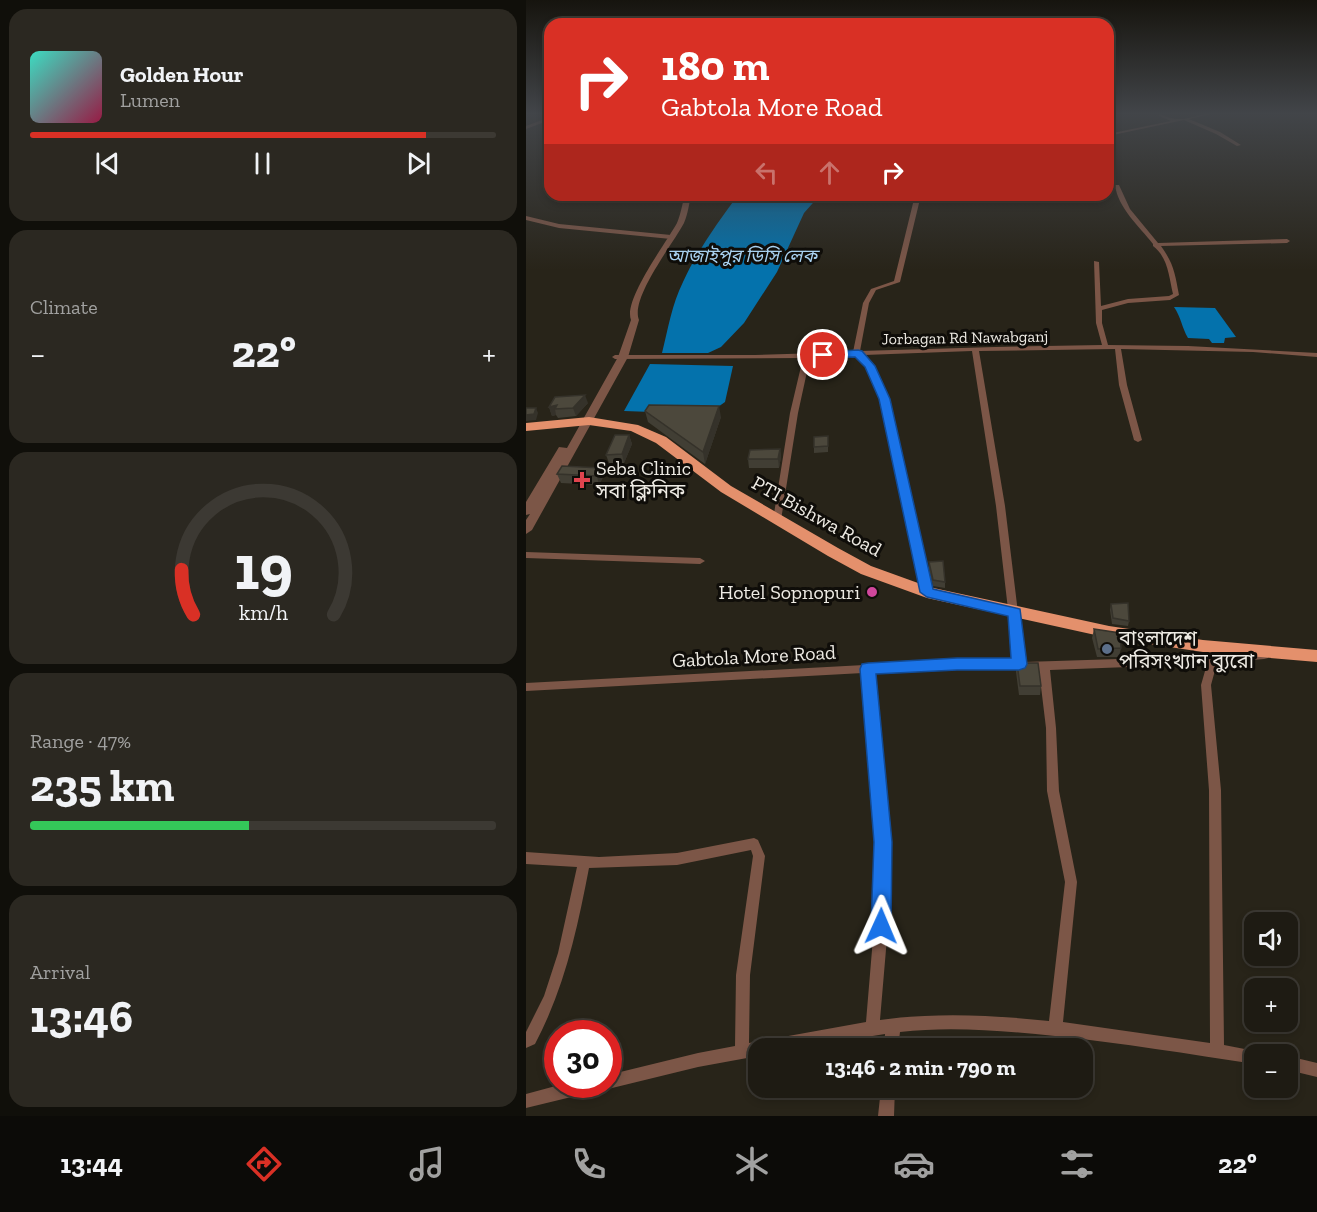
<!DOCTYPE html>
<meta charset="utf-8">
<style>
:root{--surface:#1e1b13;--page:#2b2821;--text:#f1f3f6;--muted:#a1a1a0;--line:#3c3933;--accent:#d93025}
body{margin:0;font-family:"Zilla Slab","Noto Sans Bengali",serif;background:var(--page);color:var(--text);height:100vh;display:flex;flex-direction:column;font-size:22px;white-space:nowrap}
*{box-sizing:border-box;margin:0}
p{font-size:20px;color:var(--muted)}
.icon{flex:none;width:33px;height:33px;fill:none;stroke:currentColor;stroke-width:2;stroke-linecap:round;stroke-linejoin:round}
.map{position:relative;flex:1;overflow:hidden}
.details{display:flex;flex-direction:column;gap:9px;padding:9px;background:#100f0a;width:526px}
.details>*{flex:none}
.hud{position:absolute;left:18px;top:18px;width:570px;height:183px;border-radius:18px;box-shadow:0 3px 9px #0003,0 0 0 2px var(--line);background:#d93025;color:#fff;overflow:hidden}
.fabs{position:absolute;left:718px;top:912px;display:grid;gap:12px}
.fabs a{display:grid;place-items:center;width:54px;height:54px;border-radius:12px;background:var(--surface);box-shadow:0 3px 9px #0003,0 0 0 2px var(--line);font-size:30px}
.speed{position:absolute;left:18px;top:1020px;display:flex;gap:12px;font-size:30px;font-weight:700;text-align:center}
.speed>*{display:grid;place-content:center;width:78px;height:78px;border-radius:50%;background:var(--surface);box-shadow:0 3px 9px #0003,0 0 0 2px var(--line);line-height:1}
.speed .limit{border:9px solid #d22;background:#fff;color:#111}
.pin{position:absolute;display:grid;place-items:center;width:51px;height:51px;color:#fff;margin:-26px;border:3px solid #fff;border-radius:50%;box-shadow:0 2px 6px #0007}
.me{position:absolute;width:66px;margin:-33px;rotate:1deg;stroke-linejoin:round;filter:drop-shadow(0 0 4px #0008)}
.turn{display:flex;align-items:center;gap:21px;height:126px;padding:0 18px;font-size:27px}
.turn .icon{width:78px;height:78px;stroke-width:2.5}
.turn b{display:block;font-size:42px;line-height:51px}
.lanes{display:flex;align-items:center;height:57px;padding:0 18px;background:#0003;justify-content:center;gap:30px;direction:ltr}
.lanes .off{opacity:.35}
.big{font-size:45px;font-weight:700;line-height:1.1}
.details .tile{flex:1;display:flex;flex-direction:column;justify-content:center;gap:9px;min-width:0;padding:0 21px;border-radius:18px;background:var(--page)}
.details .dial{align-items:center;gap:0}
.dial svg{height:156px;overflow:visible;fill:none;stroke:var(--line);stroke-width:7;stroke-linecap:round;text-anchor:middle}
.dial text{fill:var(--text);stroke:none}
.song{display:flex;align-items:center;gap:18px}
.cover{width:72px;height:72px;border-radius:9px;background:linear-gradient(135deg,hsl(170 70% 55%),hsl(340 70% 35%))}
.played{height:6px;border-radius:3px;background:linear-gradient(90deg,var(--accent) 85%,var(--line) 85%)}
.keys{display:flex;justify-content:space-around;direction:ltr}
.heat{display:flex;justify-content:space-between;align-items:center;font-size:33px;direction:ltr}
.charge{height:9px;border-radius:4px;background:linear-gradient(90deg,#34c759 47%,var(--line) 0)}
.trip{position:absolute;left:222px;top:1038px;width:345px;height:60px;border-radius:18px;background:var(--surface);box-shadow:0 3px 9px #0003,0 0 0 2px var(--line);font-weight:700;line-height:60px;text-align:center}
.tabs{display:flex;height:96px;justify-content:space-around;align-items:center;background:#0c0b08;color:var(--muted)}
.tabs .icon{width:42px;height:42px}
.tabs .current{color:var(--accent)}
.tabs b{font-size:27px;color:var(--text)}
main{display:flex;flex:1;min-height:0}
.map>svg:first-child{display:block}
</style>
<main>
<section class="details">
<div class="tile">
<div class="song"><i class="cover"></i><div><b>Golden Hour</b><p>Lumen</p></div></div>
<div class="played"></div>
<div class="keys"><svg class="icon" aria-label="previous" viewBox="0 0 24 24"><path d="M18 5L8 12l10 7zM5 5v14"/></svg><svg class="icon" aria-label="pause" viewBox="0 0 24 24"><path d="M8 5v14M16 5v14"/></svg><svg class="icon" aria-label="next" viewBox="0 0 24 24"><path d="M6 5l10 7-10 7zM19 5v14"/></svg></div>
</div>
<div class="tile"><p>Climate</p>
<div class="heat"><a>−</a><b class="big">22°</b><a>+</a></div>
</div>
<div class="tile dial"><svg viewBox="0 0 100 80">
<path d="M14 69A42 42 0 1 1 86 69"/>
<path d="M14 69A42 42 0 0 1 8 46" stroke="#d93025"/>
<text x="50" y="56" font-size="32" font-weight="700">19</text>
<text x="50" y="72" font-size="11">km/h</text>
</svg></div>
<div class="tile"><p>Range · 47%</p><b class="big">235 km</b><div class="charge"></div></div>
<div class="tile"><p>Arrival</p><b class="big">13:46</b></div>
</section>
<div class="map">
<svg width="791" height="1116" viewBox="0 0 791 1116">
<rect width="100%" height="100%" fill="#282419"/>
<path fill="#0472ac" d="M 212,195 L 294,195 L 278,213 L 251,272 L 218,323 L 195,347 L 182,353 L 136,353 C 142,329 146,304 157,282 C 171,251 192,222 212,195 Z
M 648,307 L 689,308 L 710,337 L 699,338 L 698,343 L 686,343 L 683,339 L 662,338 C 656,328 655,317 648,307 Z
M 124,364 L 207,366 L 199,402 L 182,414 L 98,411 Z"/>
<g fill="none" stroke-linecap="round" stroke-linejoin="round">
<path fill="#7c5647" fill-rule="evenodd" d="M 633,114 C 637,115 645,119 651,119 C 662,120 673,114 685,114 L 663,119 L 694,132 L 715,145 L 711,146 L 690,134 L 658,120 L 582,136 L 582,134 L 645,121 L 633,116 Z
M 24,117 L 24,120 L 0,129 L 0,126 Z
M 589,185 L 593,185 L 604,209 L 632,243 L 761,239 L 764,241 L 761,243 L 635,246 C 648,264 649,274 653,295 L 644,300 L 602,303 L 576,310 L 576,323 L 582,345 L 662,346 L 791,353 L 791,357 L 727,352 L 595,349 L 601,385 L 616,440 L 612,442 L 608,440 L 593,385 L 589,349 L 453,351 L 479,506 L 498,662 L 687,656 L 738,651 L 742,652 L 743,655 L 742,658 L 738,659 L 691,663 L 685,685 L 695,790 L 698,1045 L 734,1052 L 735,1054 L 729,1054 L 729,1064 C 663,1054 596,1043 529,1036 C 478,1031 426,1026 374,1032 L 372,1048 L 358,1048 L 359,1034 L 272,1048 L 232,1048 L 232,1056 L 172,1067 L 82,1089 L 76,1086 L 75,1089 L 70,1091 L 0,1108 L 0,1094 L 37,1084 L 82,1084 L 82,1075 L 172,1053 L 209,1046 L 210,975 L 227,856 L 225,850 L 151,865 L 63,868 C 51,930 39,987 9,1044 L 0,1048 L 0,1032 L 18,996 L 32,953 L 51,867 L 0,864 L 0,852 L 73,857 L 151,853 L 228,838 L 232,840 L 239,856 L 224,975 L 223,1043 L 340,1022 L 348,926 L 351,842 L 337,673 L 0,691 L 0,683 L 431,660 L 488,661 L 470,506 L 446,351 L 338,355 L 347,366 L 363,399 L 406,592 L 401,595 L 396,592 L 355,399 L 341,367 L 331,356 L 284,358 L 272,413 L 255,520 L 251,523 L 247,520 L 264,413 L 277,358 L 89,359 L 86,357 L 89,355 L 229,355 L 327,352 L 337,303 L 345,289 L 368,281 L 389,195 L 395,195 L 374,282 L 350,290 L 343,303 L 334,351 L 469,347 L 576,345 L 570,323 L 568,261 L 573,262 L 575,306 L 602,299 L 643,296 L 647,294 C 643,277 642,257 627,246 L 627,244 C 613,226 592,208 589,185 ZM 681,664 L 675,685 L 683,790 L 684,1043 L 537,1022 L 551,882 L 533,791 L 530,728 L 524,670 ZM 431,668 L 513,670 L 520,728 L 521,791 L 539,882 L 523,1021 C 467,1015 410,1012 354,1020 L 362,926 L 363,842 L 347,672 Z
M 0,216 L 33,224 L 145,235 L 148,237 L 145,239 L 33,228 L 0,220 Z
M 0,552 L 174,558 L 179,561 L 174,564 L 0,558 Z
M 762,1056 L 791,1063 L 791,1077 L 762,1070 Z
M 355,1088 L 369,1088 L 368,1116 L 352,1116 Z"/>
<path fill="#7c5647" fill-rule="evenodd" d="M 159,195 L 165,195 C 163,204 162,214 158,223 C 147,244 104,298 113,320 L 102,357 L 6,530 L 0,534 L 0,520 L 4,514 L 0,515 L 0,502 L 33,447 L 41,448 L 92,357 L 105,320 C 97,300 140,243 151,223 C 155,214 156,204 159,195 Z"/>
<path fill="#e4906c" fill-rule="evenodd" d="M 63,417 L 112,425 L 140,437 L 205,486 L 312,548 L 345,566 L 403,587 L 583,626 L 677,640 L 791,650 L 791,662 L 677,652 L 583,638 L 401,598 L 335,574 L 302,556 L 195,492 L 130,443 L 105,431 L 63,425 L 0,431 L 0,423 Z"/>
</g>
<path fill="#413e34" d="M 62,403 L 50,416 L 32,418 L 30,415 L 26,416 L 23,407 Z
M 119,411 L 195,417 L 179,464 L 122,422 Z
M 103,435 L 106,444 L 98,463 L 83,463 L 80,455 Z
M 302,436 L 302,452 L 288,453 L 288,447 Z
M 254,449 L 255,457 L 253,468 L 223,468 L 222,459 Z
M 75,468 L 77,477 L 73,485 L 35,483 L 31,474 Z
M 403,562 L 419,582 L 419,588 L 407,586 L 403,568 Z
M 585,604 L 603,621 L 602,626 L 586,624 L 584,610 Z
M 568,629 L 595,648 L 593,657 L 571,657 L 566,638 Z
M 491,663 L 515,686 L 514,695 L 493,695 L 490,672 Z"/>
<path fill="#35322a" d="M 59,395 L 62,403 L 50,416 L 47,408 Z
M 31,405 L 29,409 L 30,415 L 26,416 L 23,407 Z
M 193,406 L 195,417 L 179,464 L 177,452 Z
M 10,408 L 12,413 L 10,420 L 0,421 L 0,415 Z
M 103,435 L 106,444 L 98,463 L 96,454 Z
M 254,449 L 255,457 L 253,468 L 252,459 Z
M 75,468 L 77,477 L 73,485 L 71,476 Z"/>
<path fill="#4c483c" stroke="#35322a" stroke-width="1.5" d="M 59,395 L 47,408 L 29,409 L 31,405 L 23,407 L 29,397 Z
M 123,405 L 193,406 L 177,452 L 119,411 Z
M 0,408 L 10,408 L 8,414 L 0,415 Z
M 89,435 L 103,435 L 96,454 L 80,455 Z
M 302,436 L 302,446 L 288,447 L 288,437 Z
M 254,449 L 252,459 L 222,459 L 224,450 Z
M 36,466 L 75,468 L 71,476 L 31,474 Z
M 417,561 L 419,582 L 407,580 L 403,562 Z
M 602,603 L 603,621 L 587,618 L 585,604 Z
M 568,629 L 594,633 L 595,648 L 572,649 Z
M 491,663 L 512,663 L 515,686 L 494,686 Z"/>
<linearGradient id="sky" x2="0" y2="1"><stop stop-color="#16140e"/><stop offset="0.42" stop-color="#424549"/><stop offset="1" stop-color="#424549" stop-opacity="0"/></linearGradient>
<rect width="791" height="270" fill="url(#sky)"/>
<path fill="#1a73e8" stroke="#114b97" stroke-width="1.5" d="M 332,350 L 336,351 L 349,366 L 364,399 L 407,589 L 494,609 L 501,664 L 499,668 L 493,670 L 431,670 L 350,674 L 366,842 L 365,926 L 362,933 L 355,936 L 348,933 L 345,926 L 348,842 L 334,669 L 336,664 L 342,663 L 431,658 L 485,658 L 482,616 L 401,597 L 394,592 L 353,399 L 339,367 L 329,357 L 297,358 L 292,355 L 297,352 Z"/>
<path fill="#e0444e" stroke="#0f0d09" stroke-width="2" d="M53 471h6v6h6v6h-6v6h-6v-6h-6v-6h6z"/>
<circle fill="#d1479c" stroke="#0f0d09" stroke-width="2" cx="346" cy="592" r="6"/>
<circle fill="#5c6f8a" stroke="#0f0d09" stroke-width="2" cx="581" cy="649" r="6"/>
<g text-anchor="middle" stroke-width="6" stroke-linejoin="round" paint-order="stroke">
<g font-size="16" fill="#eeebe4" stroke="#0f0d09">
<text transform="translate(439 337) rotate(-1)" y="6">Jorbagan Rd Nawabganj</text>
</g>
<g font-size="18" font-style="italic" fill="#a9d2f1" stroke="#0f0d09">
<text x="216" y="262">আজাইপুর ডিসি লেক</text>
</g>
<g font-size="20" fill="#eeebe4" stroke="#0f0d09" text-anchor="start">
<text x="70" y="475">Seba Clinic<tspan x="70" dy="23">সবা ক্লিনিক</tspan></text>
<text x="334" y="599" text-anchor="end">Hotel Sopnopuri</text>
<text x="593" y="645">বাংলাদেশ<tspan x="593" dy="23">পরিসংখ্যান ব্যুরো</tspan></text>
</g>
<g font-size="20" fill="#eeebe4" stroke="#0f0d09">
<text transform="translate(291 516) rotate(29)" y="7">PTI Bishwa Road</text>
<text transform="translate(228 656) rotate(-3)" y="7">Gabtola More Road</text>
</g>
</g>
</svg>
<div class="fabs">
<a><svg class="icon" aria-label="sound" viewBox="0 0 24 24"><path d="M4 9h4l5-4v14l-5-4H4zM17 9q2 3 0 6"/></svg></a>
<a>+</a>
<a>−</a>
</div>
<div class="speed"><div class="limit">30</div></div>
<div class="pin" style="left:297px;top:355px;background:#d93025"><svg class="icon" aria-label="arrive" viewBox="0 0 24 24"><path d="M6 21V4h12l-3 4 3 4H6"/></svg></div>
<svg class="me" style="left:355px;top:926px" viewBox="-20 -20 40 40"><path d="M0-17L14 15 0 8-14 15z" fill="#1a73e8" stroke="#fff" stroke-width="4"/></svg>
<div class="trip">13:46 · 2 min · 790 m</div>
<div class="hud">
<div class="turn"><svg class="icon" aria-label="right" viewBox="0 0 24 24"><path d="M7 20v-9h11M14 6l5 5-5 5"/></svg><div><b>180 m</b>Gabtola More Road</div></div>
<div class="lanes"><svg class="icon off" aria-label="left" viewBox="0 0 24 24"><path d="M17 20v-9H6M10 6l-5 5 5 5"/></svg><svg class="icon off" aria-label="ahead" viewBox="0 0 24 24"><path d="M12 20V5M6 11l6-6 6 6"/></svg><svg class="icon" aria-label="right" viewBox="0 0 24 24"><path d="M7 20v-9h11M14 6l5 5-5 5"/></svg></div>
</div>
</div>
</main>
<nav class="tabs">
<b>13:44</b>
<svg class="icon current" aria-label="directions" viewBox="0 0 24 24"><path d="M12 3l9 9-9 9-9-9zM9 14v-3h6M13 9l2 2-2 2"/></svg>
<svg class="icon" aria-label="music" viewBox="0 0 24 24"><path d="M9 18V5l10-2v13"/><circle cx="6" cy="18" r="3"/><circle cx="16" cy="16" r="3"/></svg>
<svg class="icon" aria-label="phone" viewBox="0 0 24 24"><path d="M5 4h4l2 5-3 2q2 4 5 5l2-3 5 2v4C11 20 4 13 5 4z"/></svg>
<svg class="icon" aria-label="climate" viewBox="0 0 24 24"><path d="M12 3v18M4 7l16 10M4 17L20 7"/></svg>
<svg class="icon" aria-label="car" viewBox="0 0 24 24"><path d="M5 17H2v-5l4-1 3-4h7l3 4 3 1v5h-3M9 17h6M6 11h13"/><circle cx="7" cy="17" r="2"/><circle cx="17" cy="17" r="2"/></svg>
<svg class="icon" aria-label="filters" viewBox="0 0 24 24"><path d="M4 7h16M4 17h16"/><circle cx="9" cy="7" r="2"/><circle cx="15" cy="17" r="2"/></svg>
<b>22°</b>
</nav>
